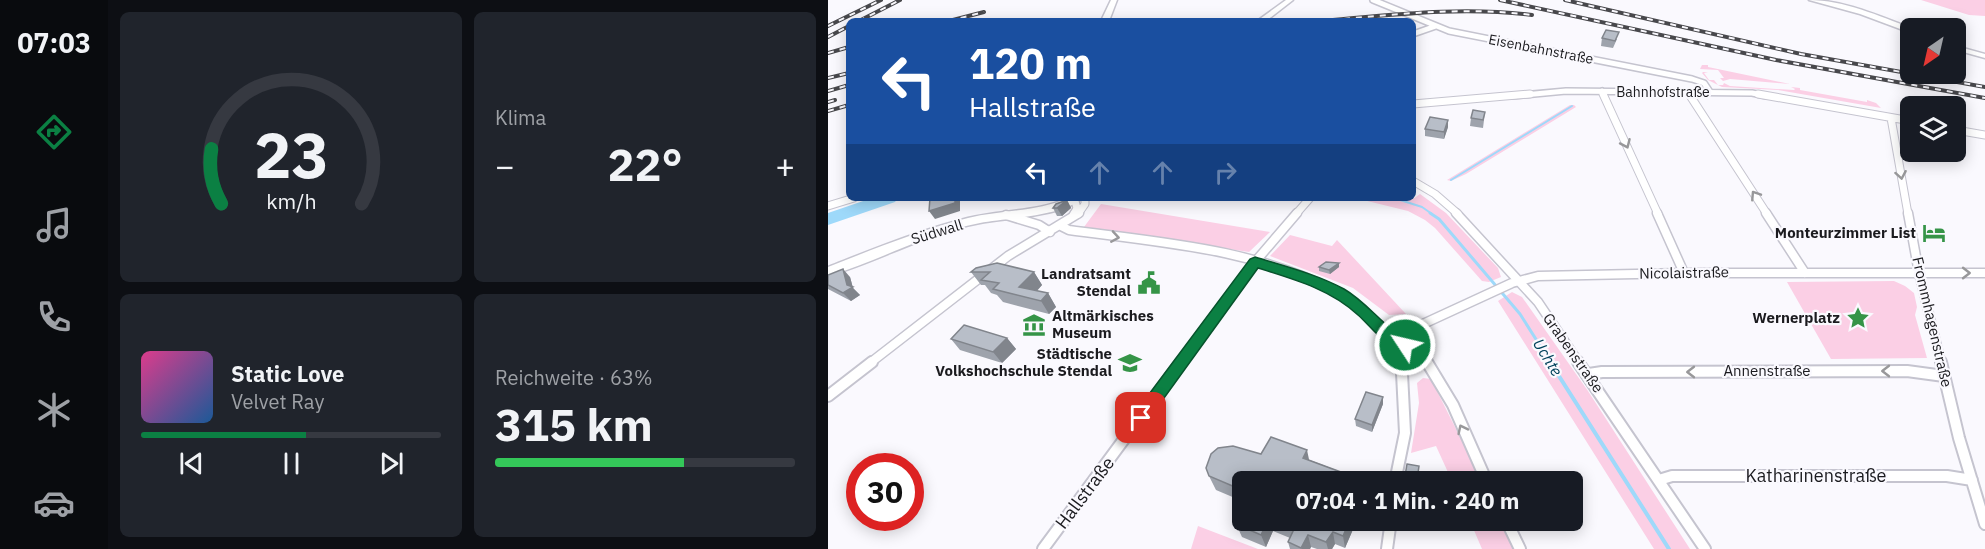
<!DOCTYPE html>
<html lang="de">
<meta charset="utf-8">
<style>
:root{--surface:#171b24;--page:#20242c;--text:#f1f3f6;--muted:#9ea1a6;--line:#363941;--accent:#0b8043}
body{margin:0;font-family:"IBM Plex Sans",sans-serif;background:var(--page);color:var(--text);height:100vh;display:flex;flex-direction:column;font-size:22px;white-space:nowrap}
*{box-sizing:border-box;margin:0}
p{font-size:20px;color:var(--muted)}
.icon{flex:none;width:33px;height:33px;fill:none;stroke:currentColor;stroke-width:2;stroke-linecap:round;stroke-linejoin:round}
.map{position:relative;flex:1;overflow:hidden}
.sheet{display:flex;flex-direction:column;gap:12px;padding:12px;background:#0d0f14;width:720px}
.sheet>*{flex:none}
.banner{position:absolute;left:18px;top:18px;width:570px;height:183px;border-radius:9px;box-shadow:0 3px 15px #0003;background:#1a4fa0;color:#fff;overflow:hidden}
.needle{width:39px;rotate:214deg}
.tools{position:absolute;left:1072px;top:18px;display:grid;gap:12px}
.tools a{display:grid;place-items:center;width:66px;height:66px;border-radius:9px;background:var(--surface);box-shadow:0 3px 15px #0003;font-size:30px}
.speed{position:absolute;left:18px;top:453px;display:flex;gap:12px;font-size:30px;font-weight:700;text-align:center}
.speed>*{display:grid;place-content:center;width:78px;height:78px;border-radius:50%;background:var(--surface);box-shadow:0 3px 15px #0003;line-height:1}
.speed .limit{border:9px solid #d22;background:#fff;color:#111}
.pin{position:absolute;display:grid;place-items:center;width:51px;height:51px;color:#fff;margin:-26px;border-radius:12px;box-shadow:0 3px 9px #0006}
.me{position:absolute;width:66px;margin:-33px;rotate:305deg;stroke-linejoin:round;filter:drop-shadow(0 0 4px #0008)}
.turn{display:flex;align-items:center;gap:21px;height:126px;padding:0 24px;font-size:27px}
.turn .icon{width:78px;height:78px;stroke-width:2.5}
.turn b{display:block;font-size:42px;line-height:51px}
.lanes{display:flex;align-items:center;height:57px;padding:0 24px;background:#0003;justify-content:center;gap:30px;direction:ltr}
.lanes .off{opacity:.35}
.big{font-size:45px;font-weight:700;line-height:1.1}
.sheet .tile{flex:1;display:flex;flex-direction:column;justify-content:center;gap:9px;min-width:0;padding:0 21px;border-radius:9px;background:var(--page)}
.sheet .dial{align-items:center;gap:0}
.dial svg{height:156px;overflow:visible;fill:none;stroke:var(--line);stroke-width:7;stroke-linecap:round;text-anchor:middle}
.dial text{fill:var(--text);stroke:none}
.song{display:flex;align-items:center;gap:18px}
.cover{width:72px;height:72px;border-radius:9px;background:linear-gradient(135deg,hsl(330 70% 55%),hsl(210 70% 35%))}
.played{height:6px;border-radius:3px;background:linear-gradient(90deg,var(--accent) 55%,var(--line) 55%)}
.keys{display:flex;justify-content:space-around;direction:ltr}
.heat{display:flex;justify-content:space-between;align-items:center;font-size:33px;direction:ltr}
.charge{height:9px;border-radius:4px;background:linear-gradient(90deg,#34c759 63%,var(--line) 0)}
.sheet .tiles{flex:1;display:grid;gap:12px;grid-template-columns:repeat(2,1fr)}
.trip{position:absolute;left:404px;top:471px;width:351px;height:60px;border-radius:9px;background:var(--surface);box-shadow:0 3px 15px #0003;font-weight:700;line-height:60px;text-align:center}
main{display:flex;flex:1;min-height:0}
.menu{display:flex;flex-direction:column;width:108px;justify-content:space-around;align-items:center;background:#090b0e;color:var(--muted)}
.menu .icon{width:42px;height:42px}
.menu .selected{color:var(--accent)}
.menu b{font-size:27px;color:var(--text)}
.map>svg:first-child{display:block}
</style>
<main>
<nav class="menu">
<b>07:03</b>
<svg class="icon selected" aria-label="directions" viewBox="0 0 24 24"><path d="M12 3l9 9-9 9-9-9zM9 14v-3h6M13 9l2 2-2 2"/></svg>
<svg class="icon" aria-label="music" viewBox="0 0 24 24"><path d="M9 18V5l10-2v13"/><circle cx="6" cy="18" r="3"/><circle cx="16" cy="16" r="3"/></svg>
<svg class="icon" aria-label="phone" viewBox="0 0 24 24"><path d="M5 4h4l2 5-3 2q2 4 5 5l2-3 5 2v4C11 20 4 13 5 4z"/></svg>
<svg class="icon" aria-label="climate" viewBox="0 0 24 24"><path d="M12 3v18M4 7l16 10M4 17L20 7"/></svg>
<svg class="icon" aria-label="car" viewBox="0 0 24 24"><path d="M5 17H2v-5l4-1 3-4h7l3 4 3 1v5h-3M9 17h6M6 11h13"/><circle cx="7" cy="17" r="2"/><circle cx="17" cy="17" r="2"/></svg>
</nav>
<section class="sheet">
<div class="tiles">
<div class="tile dial"><svg viewBox="0 0 100 80">
<path d="M14 69A42 42 0 1 1 86 69"/>
<path d="M14 69A42 42 0 0 1 9 41" stroke="#0b8043"/>
<text x="50" y="56" font-size="32" font-weight="700">23</text>
<text x="50" y="72" font-size="11">km/h</text>
</svg></div>
<div class="tile"><p>Klima</p>
<div class="heat"><a>−</a><b class="big">22°</b><a>+</a></div>
</div>
<div class="tile">
<div class="song"><i class="cover"></i><div><b>Static Love</b><p>Velvet Ray</p></div></div>
<div class="played"></div>
<div class="keys"><svg class="icon" aria-label="previous" viewBox="0 0 24 24"><path d="M18 5L8 12l10 7zM5 5v14"/></svg><svg class="icon" aria-label="pause" viewBox="0 0 24 24"><path d="M8 5v14M16 5v14"/></svg><svg class="icon" aria-label="next" viewBox="0 0 24 24"><path d="M6 5l10 7-10 7zM19 5v14"/></svg></div>
</div>
<div class="tile"><p>Reichweite · 63%</p><b class="big">315 km</b><div class="charge"></div></div>
</div>
</section>
<div class="map">
<svg width="1157" height="549" viewBox="0 0 1157 549">
<rect width="100%" height="100%" fill="#faf9fe"/>
<path fill="#fbcfe5" d="M 1093,0 L 1157,0 L 1157,16 L 1141,15 Z
M 874,65 L 880,65 L 880,67 L 962,84 L 902,79 L 895,81 L 892,78 L 896,78 L 890,70 L 872,69 Z
M 875,72 L 880,72 L 876,73 L 881,80 L 886,80 L 890,85 L 895,85 L 896,83 L 902,86 L 966,90 L 967,89 L 963,87 L 972,88 L 972,90 L 1039,102 L 1039,100 L 1048,103 L 1053,108 L 950,90 L 894,87 L 880,80 L 874,73 Z
M 742,105 L 746,105 L 748,107 L 638,174 L 623,181 L 619,180 Z
M 592,194 L 618,213 L 670,268 L 673,277 L 661,282 L 654,281 L 607,228 L 597,220 L 580,211 L 527,198 L 585,199 Z
M 273,204 L 442,232 L 421,252 L 256,227 Z
M 462,235 L 504,246 L 509,240 L 578,314 L 561,315 L 525,288 L 442,256 Z
M 1066,281 L 1077,286 L 1086,293 L 1089,307 L 1087,315 L 1099,358 L 1003,359 L 959,282 Z
M 684,292 L 694,297 L 760,391 L 862,549 L 826,549 L 670,301 Z
M 595,378 L 603,379 L 654,481 L 624,481 L 608,446 L 583,453 L 591,403 L 589,383 Z
M 642,521 L 673,521 L 686,549 L 654,549 Z
M 370,526 L 430,549 L 363,549 Z"/>
<g fill="none" stroke-linecap="round" stroke-linejoin="round">
<path stroke="#9ed9fa" stroke-width="2" d="M 623,180 L 744,106
M 566,198 L 594,207 L 604,214"/>
<path stroke="#9ed9fa" stroke-width="3" d="M 602,213 L 611,219 L 692,314 L 723,363"/>
<path stroke="#9ed9fa" stroke-width="4" d="M 722,362 L 841,549"/>
<path fill="#9ed9fa" fill-rule="evenodd" d="M 44,198 L 70,198 L 67,202 L 0,225 L 0,213 Z"/>
<g stroke="#c5c4cf" stroke-width="8">
<path id="minor-far3" d="M 545,0 L 621,31 L 864,79 L 876,83 L 882,92
M 585,34 L 608,26
M 774,91 L 776,96
M 860,92 L 862,96
M 684,96 L 738,91 L 924,93 L 939,96"/>
</g>
<g stroke="#c5c4cf" stroke-width="9">
<path id="minor-far2" d="M 775,94 L 830,214
M 861,94 L 939,214
M 930,94 L 1083,121
M 585,104 L 702,94
M 1063,118 L 1080,214
M 1128,130 L 1157,135
M 585,181 L 607,194 L 630,214
M 0,206 L 26,198
M 246,214 L 249,208 L 246,198
M 250,214 L 257,204 L 257,198
M 468,214 L 482,198"/>
</g>
<g stroke="#c5c4cf" stroke-width="11">
<path id="minor-far1" d="M 628,213 L 710,302 L 751,363
M 829,213 L 856,273
M 938,213 L 977,273
M 1080,213 L 1091,273 L 1113,363
M 178,215 L 211,225 L 222,232
M 245,216 L 247,213
M 233,226 L 241,230 C 331,242 430,249 511,293 C 531,304 545,323 563,337 C 575,346 589,352 600,363
M 42,363 L 180,256 L 251,213
M 352,363 L 427,262 L 469,213
M 576,363 L 582,330 L 684,283 L 710,276 L 856,273 L 1157,273"/>
</g>
<g stroke="#c5c4cf" stroke-width="14">
<path id="minor" d="M 599,362 L 625,405 L 659,482
M 750,362 L 877,549
M 1113,362 L 1131,438 L 1157,524
M 761,374 L 774,372 L 1079,371 L 1116,376
M 0,396 L 44,362
M 831,480 L 844,476 L 1119,476 L 1144,480
M 567,482 L 577,433 L 574,373 L 576,362
M 678,520 L 692,549
M 215,549 L 353,362
M 559,549 L 563,520"/>
</g>
<g stroke="#c5c4cf" stroke-width="3">
<path id="secondary" d="M 283,0 L 289,0 L 281,21 L 273,21 Z
M 458,0 L 465,0 L 438,21 L 429,21 Z
M 981,0 C 1016,0 1051,16 1083,28 L 1083,33 L 1032,14 Z
M 1128,46 L 1157,54 L 1157,58 L 1128,50 Z
M 240,198 L 254,198 C 237,216 178,218 152,223 C 98,233 52,261 0,276 L 0,267 C 46,249 92,230 140,218 C 173,210 209,212 240,198 Z"/>
</g>
<use href="#minor-far3" stroke="#fff" stroke-width="5"/>
<use href="#minor-far2" stroke="#fff" stroke-width="7"/>
<use href="#minor-far1" stroke="#fff" stroke-width="8"/>
<use href="#minor" stroke="#fff" stroke-width="10"/>
<use href="#secondary" fill="#fff" fill-rule="evenodd"/>
<g stroke="#48484c" stroke-width="4">
<path id="rail" d="M 672,0 L 948,60 L 1157,98
M 737,0 L 973,54 L 1157,87
M 31,21 L 72,0
M 121,21 L 156,12
M 492,21 C 563,15 633,6 704,15
M 0,26 L 53,0
M 0,37 L 21,26
M 0,53 L 21,47
M 0,78 L 21,73
M 0,91 L 21,85
M 0,102 L 7,100
M 0,111 L 21,105"/>
</g>
<use href="#rail" stroke="#faf9fe" stroke-width="2" stroke-dasharray="6" stroke-linecap="butt"/>
</g>
<path fill="#9ea3ac" d="M 774,38 L 789,39 L 785,48 L 773,46 Z
M 657,112 L 655,128 L 642,126 L 643,118 Z
M 620,120 L 620,127 L 616,139 L 597,136 L 597,129 Z
M 239,200 L 243,208 L 234,216 L 229,216 L 225,208 Z
M 491,267 L 511,267 L 502,274 L 491,271 Z
M 143,272 L 206,272 L 214,285 L 209,291 L 220,293 L 228,307 L 221,314 L 175,302 L 169,295 L 163,293 L 157,285 L 153,285 Z
M 0,275 L 22,277 L 25,288 L 32,295 L 23,301 L 0,289 Z
M 179,338 L 188,349 L 174,363 L 132,350 L 123,339 Z
M 555,397 L 555,404 L 544,432 L 528,426 L 527,419 Z
M 433,454 L 482,460 L 529,478 L 529,482 L 414,482 L 414,501 L 388,490 L 381,476 Z
M 414,520 L 529,520 L 517,548 L 507,544 L 504,549 L 489,549 L 483,547 L 482,549 L 462,549 L 460,542 L 462,538 L 445,531 L 438,547 L 414,537 L 408,524 Z"/>
<path fill="#81858c" d="M 620,120 L 620,127 L 616,139 L 616,132 Z
M 127,198 L 132,199 L 132,211 L 107,219 L 101,211 Z
M 239,200 L 243,208 L 234,216 L 229,208 Z
M 511,263 L 511,267 L 502,274 L 501,270 Z
M 15,269 L 22,277 L 25,288 L 32,295 L 23,301 L 15,293 Z
M 206,272 L 214,285 L 202,298 L 191,287 Z
M 220,293 L 228,307 L 221,314 L 213,301 Z
M 179,338 L 188,349 L 174,363 L 165,352 Z
M 555,397 L 555,404 L 544,432 L 544,425 Z
M 479,450 L 482,464 L 475,458 Z
M 440,520 L 441,520 L 445,531 L 438,547 L 433,535 Z
M 522,520 L 529,520 L 517,548 L 515,536 Z
M 505,532 L 507,544 L 504,549 L 500,549 L 498,542 Z
M 480,535 L 483,547 L 482,549 L 474,549 L 473,548 Z"/>
<path fill="#b8bec8" stroke="#81858c" stroke-width="1.5" d="M 778,30 L 791,32 L 787,41 L 774,38 Z
M 645,110 L 657,112 L 655,120 L 643,118 Z
M 602,117 L 620,120 L 616,132 L 597,129 Z
M 102,198 L 127,198 L 127,203 L 101,211 Z
M 239,200 L 229,208 L 225,208 L 228,204 Z
M 498,262 L 511,263 L 501,270 L 491,267 Z
M 169,263 L 206,272 L 191,287 L 220,293 L 213,301 L 165,289 L 171,283 L 153,280 L 162,272 L 143,272 L 148,268 Z
M 15,269 L 19,285 L 25,287 L 15,293 L 0,285 L 0,275 Z
M 136,325 L 179,338 L 165,352 L 123,339 Z
M 538,392 L 555,397 L 544,425 L 527,419 Z
M 443,437 L 479,450 L 475,458 L 529,478 L 527,482 L 414,482 L 414,490 L 381,476 L 378,468 L 383,454 L 390,448 L 405,446 L 433,454 Z
M 579,464 L 591,466 L 590,473 L 596,474 L 595,482 L 576,482 Z
M 414,511 L 414,520 L 440,520 L 433,535 L 408,524 Z
M 446,520 L 522,520 L 515,536 L 505,532 L 498,542 L 480,535 L 473,548 L 460,542 L 466,529 Z"/>
<defs><path id="oneway-chevron" d="M-2-3.5L2.5 0L-2 3.5" fill="none" stroke-width="1.6" stroke-linecap="round" stroke-linejoin="round" transform="scale(1.5)"/></defs>
<g stroke="#98989a">
<use href="#oneway-chevron" transform="translate(798 144) rotate(66)"/>
<use href="#oneway-chevron" transform="translate(1073 175) rotate(80)"/>
<use href="#oneway-chevron" transform="translate(927 195) rotate(-123)"/>
<use href="#oneway-chevron" transform="translate(287 237) rotate(9)"/>
<use href="#oneway-chevron" transform="translate(1138 273)"/>
<use href="#oneway-chevron" transform="translate(1058 371) rotate(180)"/>
<use href="#oneway-chevron" transform="translate(863 372) rotate(180)"/>
<use href="#oneway-chevron" transform="translate(634 429) rotate(-116)"/>
</g>
<path fill="#0b8043" stroke="#07532c" stroke-width="1.5" d="M 427,257 C 456,266 488,274 516,289 C 535,300 549,318 566,331 C 573,336 581,338 585,345 L 583,349 C 563,356 543,326 530,315 C 502,289 465,279 430,268 L 318,423 L 313,426 L 307,423 L 304,418 L 307,413 L 422,259 Z"/>
<defs>
<g id="hotel-bare" transform="scale(1.8)"><path d="M-6-4.5h1.5V1H6V5H4.5V3h-9V5H-6ZM-4 0a1.8 1.8 0 1 1 3.6 0ZM.5 0V-2.5h3Q6-2.5 6 0Z" fill="#359447" stroke="#faf9fe" stroke-width="2.5" paint-order="stroke"/></g>
<g id="civic-bare" transform="scale(1.8)"><path d="M-.6-6.5H3V-4.5H.6V-3L4-1V1h2V6H-6V1h2V-1L-.6-3ZM-1.2 2.5V6h2.4V2.5Z" fill="#359447" stroke="#faf9fe" stroke-width="2.5" paint-order="stroke"/></g>
<g id="sight-bare" transform="scale(1.8)"><path d="M0-6L1.8-2.2L6-1.7L2.9 1.2L3.7 5.4L0 3.3L-3.7 5.4L-2.9 1.2L-6-1.7L-1.8-2.2Z" fill="#359447" stroke="#faf9fe" stroke-width="2.5" paint-order="stroke"/></g>
<g id="museum-bare" transform="scale(1.8)"><path d="M0-6L6-3V-2H-6V-3ZM-5-1h2V3h-2ZM-1-1h2V3h-2ZM3-1h2V3H3ZM-6 4H6V6H-6Z" fill="#359447" stroke="#faf9fe" stroke-width="2.5" paint-order="stroke"/></g>
<g id="university-bare" transform="scale(1.8)"><path d="M0-5L7-2L0 1L-7-2ZM-4 1L0 2.5L4 1V4Q0 6-4 4Z" fill="#359447" stroke="#faf9fe" stroke-width="2.5" paint-order="stroke"/></g>
</defs>
<g fill-rule="evenodd">
<use href="#hotel-bare" x="1106" y="233"/>
<use href="#civic-bare" x="321" y="283"/>
<use href="#sight-bare" x="1030" y="318"/>
<use href="#museum-bare" x="206" y="325"/>
<use href="#university-bare" x="302" y="363"/>
</g>
<g text-anchor="middle" stroke-width="4.5" stroke-linejoin="round" paint-order="stroke">
<g font-size="14" fill="#1b1b1f" stroke="#faf9fe">
<text transform="translate(713 49) rotate(11)" y="5">Eisenbahnstraße</text>
<text x="835" y="97">Bahnhofstraße</text>
</g>
<g font-size="15" fill="#1b1b1f" stroke="#faf9fe">
<text transform="translate(109 232) rotate(-17)" y="5">Südwall</text>
<text transform="translate(856 273) rotate(-1)" y="5">Nicolaistraße</text>
<text transform="translate(1104 322) rotate(77)" y="5">Frommhagenstraße</text>
<text transform="translate(745 353) rotate(55)" y="5">Grabenstraße</text>
<text x="939" y="376">Annenstraße</text>
</g>
<g font-size="15" font-weight="bold" fill="#1b1b1f" stroke="#faf9fe" text-anchor="end">
<text x="1088" y="238">Monteurzimmer List</text>
<text x="303" y="279">Landratsamt<tspan x="303" dy="17">Stendal</tspan></text>
<text x="224" y="321" text-anchor="start">Altmärkisches<tspan x="224" dy="17">Museum</tspan></text>
<text x="1012" y="323">Wernerplatz</text>
<text x="284" y="359">Städtische<tspan x="284" dy="17">Volkshochschule Stendal</tspan></text>
</g>
<g font-size="16" font-style="italic" fill="#00415b" stroke="#faf9fe">
<text transform="translate(720 357) rotate(58)" y="6">Uchte</text>
</g>
<g font-size="18" fill="#1b1b1f" stroke="#faf9fe">
<text x="988" y="482">Katharinenstraße</text>
<text transform="translate(257 493) rotate(-53)" y="6">Hallstraße</text>
</g>
</g>
</svg>
<div class="tools">
<a><svg class="needle" viewBox="-14 -14 28 28"><path d="M0-13l5 13h-10z" fill="#e53935"/><path d="M0 13l5-13h-10z" fill="#9ea1a6"/></svg></a>
<a><svg class="icon" aria-label="layers" viewBox="0 0 24 24"><path d="M12 4l9 5-9 5-9-5zM3 14l9 5 9-5"/></svg></a>
</div>
<div class="speed"><div class="limit">30</div></div>
<div class="pin" style="left:313px;top:418px;background:#d93025"><svg class="icon" aria-label="arrive" viewBox="0 0 24 24"><path d="M6 21V4h12l-3 4 3 4H6"/></svg></div>
<svg class="me" style="left:577px;top:345px" viewBox="-20 -20 40 40"><circle r="17" fill="#0b8043" stroke="#fff" stroke-width="3"/><path d="M0-11L8 9 0 5-8 9z" fill="#fff"/></svg>
<div class="trip">07:04 · 1 Min. · 240 m</div>
<div class="banner">
<div class="turn"><svg class="icon" aria-label="left" viewBox="0 0 24 24"><path d="M17 20v-9H6M10 6l-5 5 5 5"/></svg><div><b>120 m</b>Hallstraße</div></div>
<div class="lanes"><svg class="icon" aria-label="left" viewBox="0 0 24 24"><path d="M17 20v-9H6M10 6l-5 5 5 5"/></svg><svg class="icon off" aria-label="ahead" viewBox="0 0 24 24"><path d="M12 20V5M6 11l6-6 6 6"/></svg><svg class="icon off" aria-label="ahead" viewBox="0 0 24 24"><path d="M12 20V5M6 11l6-6 6 6"/></svg><svg class="icon off" aria-label="right" viewBox="0 0 24 24"><path d="M7 20v-9h11M14 6l5 5-5 5"/></svg></div>
</div>
</div>
</main>
